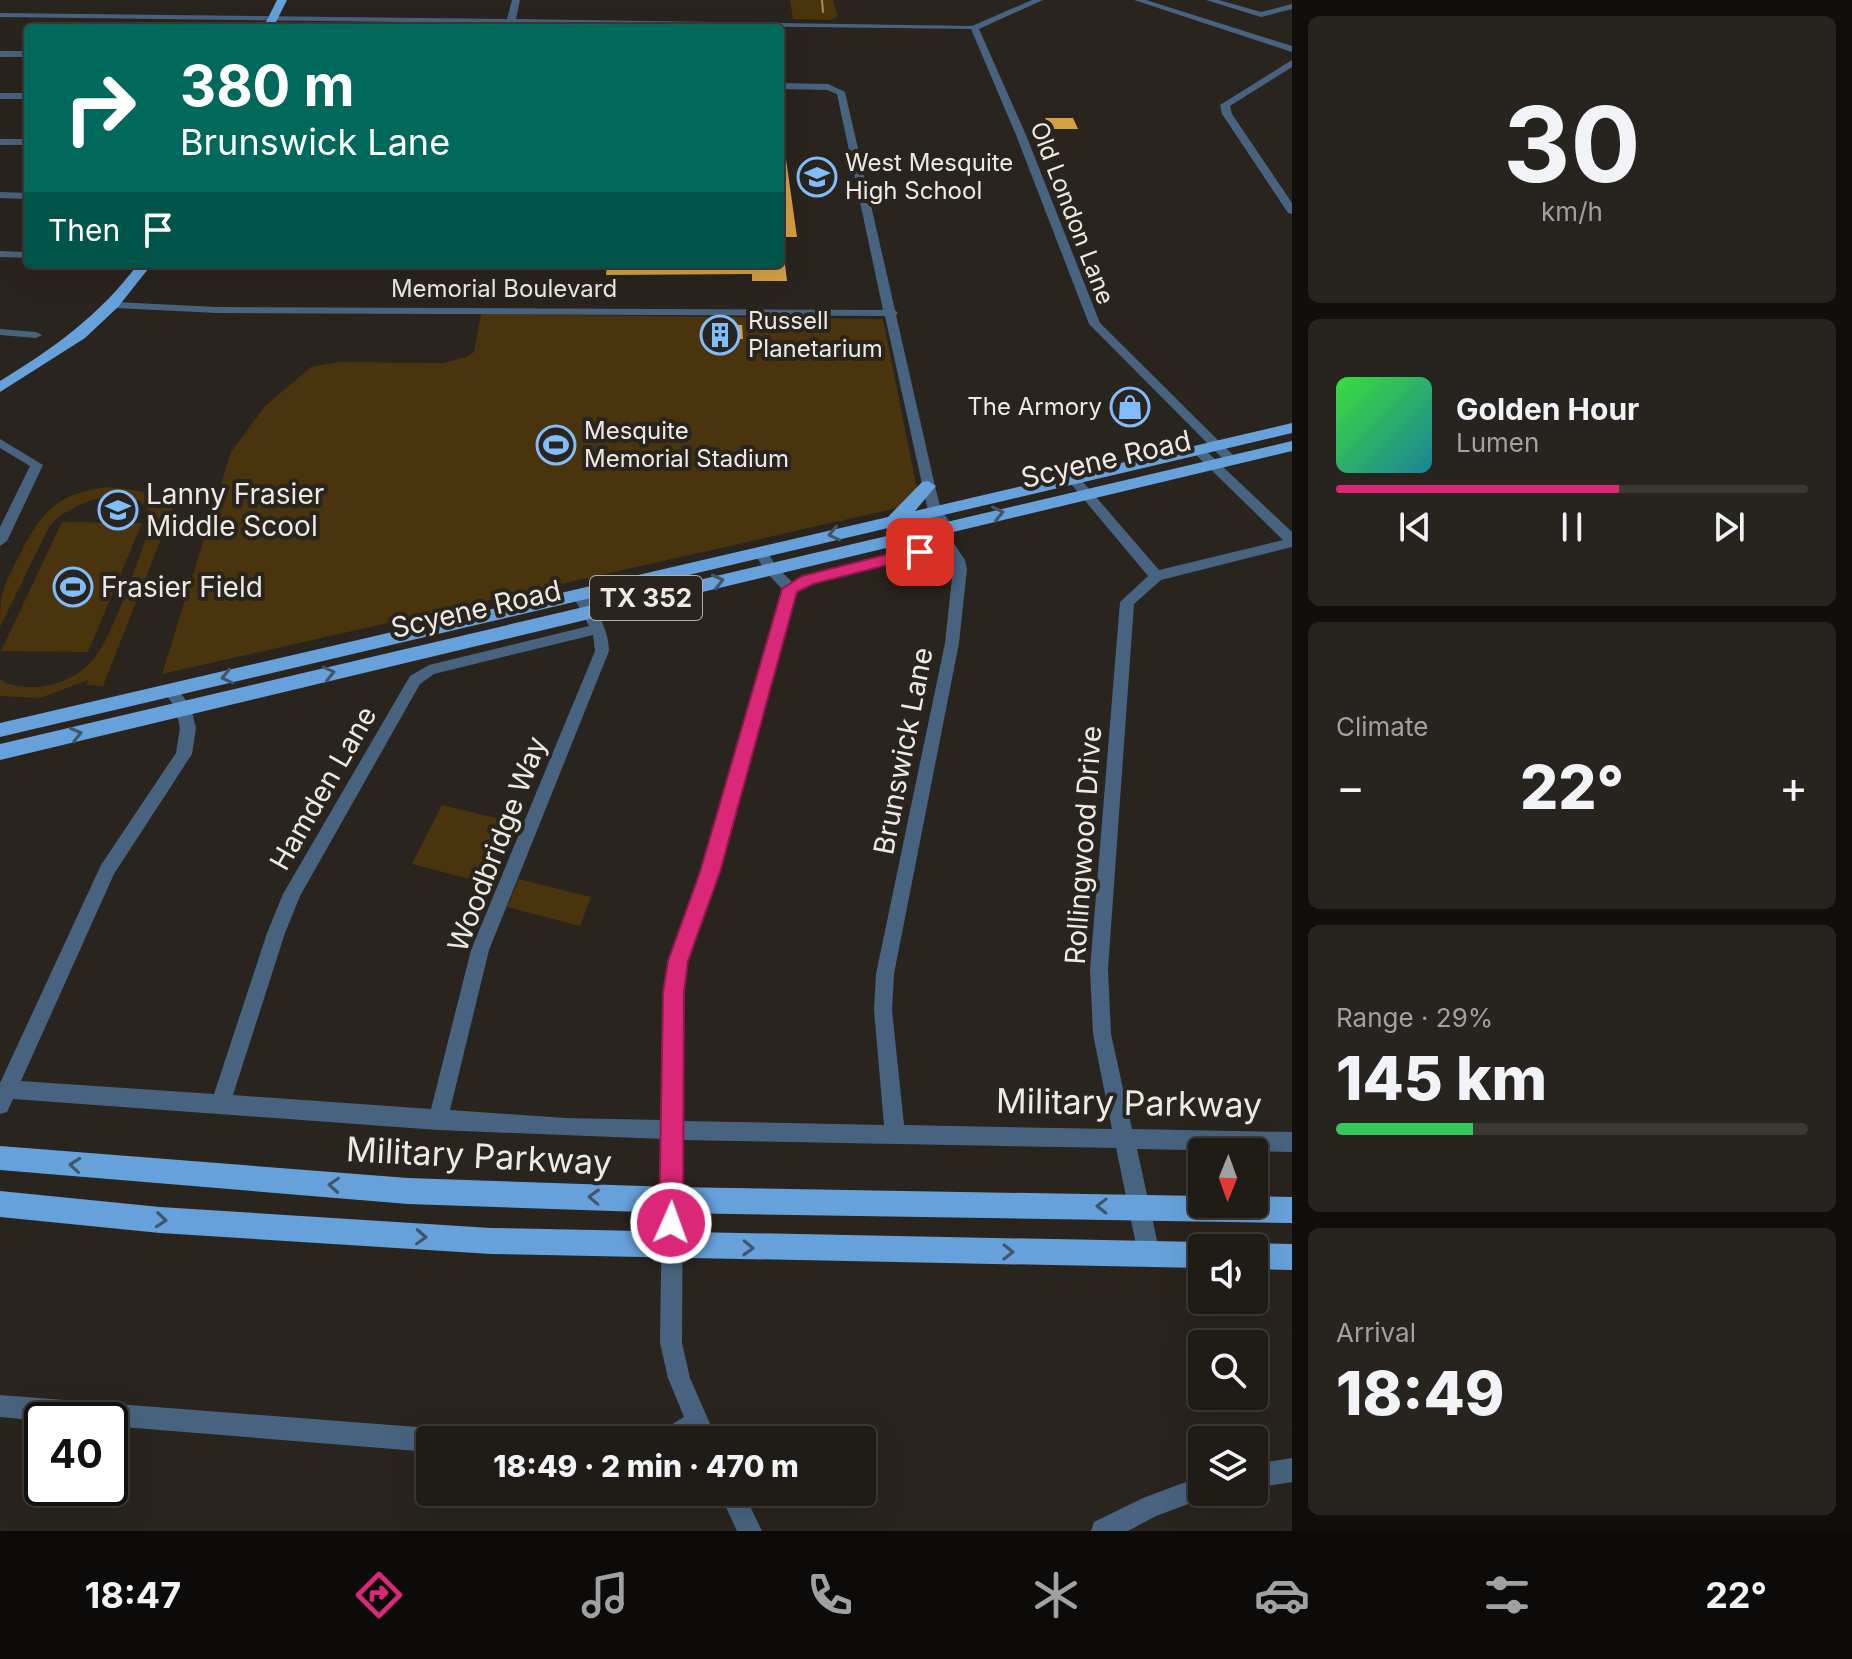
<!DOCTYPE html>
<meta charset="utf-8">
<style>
:root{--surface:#1f1b16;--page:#27241f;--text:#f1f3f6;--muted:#a1a1a1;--line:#3c3935;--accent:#db2777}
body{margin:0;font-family:Inter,sans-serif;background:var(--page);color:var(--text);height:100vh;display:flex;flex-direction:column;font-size:30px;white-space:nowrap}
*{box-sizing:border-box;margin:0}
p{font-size:26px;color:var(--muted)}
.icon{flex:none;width:44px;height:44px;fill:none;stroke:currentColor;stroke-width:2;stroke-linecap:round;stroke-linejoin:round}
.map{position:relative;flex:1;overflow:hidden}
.drawer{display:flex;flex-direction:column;gap:16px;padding:16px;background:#110f0c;width:560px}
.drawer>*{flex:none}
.top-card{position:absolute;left:24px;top:24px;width:760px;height:244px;border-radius:8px;box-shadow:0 8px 32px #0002,0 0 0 2px var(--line);background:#00695c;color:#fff;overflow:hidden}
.needle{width:52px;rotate:181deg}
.fabs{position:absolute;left:1188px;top:1138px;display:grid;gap:16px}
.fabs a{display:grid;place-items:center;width:80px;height:80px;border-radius:8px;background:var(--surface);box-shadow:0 8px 32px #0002,0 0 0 2px var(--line);font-size:40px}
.speed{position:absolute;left:24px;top:1402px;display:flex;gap:16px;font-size:40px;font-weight:700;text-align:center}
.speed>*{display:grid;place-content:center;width:104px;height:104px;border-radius:50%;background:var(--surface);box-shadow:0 8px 32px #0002,0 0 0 2px var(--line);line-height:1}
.speed .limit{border:4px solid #111;border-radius:12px;background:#fff;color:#111}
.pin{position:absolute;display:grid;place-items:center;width:68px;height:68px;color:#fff;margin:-34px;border-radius:16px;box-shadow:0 4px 12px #0006}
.me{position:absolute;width:88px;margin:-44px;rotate:2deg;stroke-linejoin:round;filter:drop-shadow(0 0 6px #0008)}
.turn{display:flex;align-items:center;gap:28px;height:168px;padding:0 24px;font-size:36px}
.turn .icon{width:104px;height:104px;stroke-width:2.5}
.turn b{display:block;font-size:56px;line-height:68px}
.then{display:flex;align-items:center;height:76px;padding:0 24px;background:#0003;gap:16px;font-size:30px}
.big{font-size:60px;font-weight:800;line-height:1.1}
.drawer .tile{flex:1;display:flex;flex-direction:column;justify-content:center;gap:12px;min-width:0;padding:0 28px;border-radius:12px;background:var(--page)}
.drawer .dial{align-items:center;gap:0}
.dial b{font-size:104px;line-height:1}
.song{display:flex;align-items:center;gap:24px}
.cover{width:96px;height:96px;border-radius:12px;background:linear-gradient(135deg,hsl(120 70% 55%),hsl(190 70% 35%))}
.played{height:8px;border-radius:4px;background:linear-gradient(90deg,var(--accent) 60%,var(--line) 60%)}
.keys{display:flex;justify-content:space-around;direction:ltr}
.heat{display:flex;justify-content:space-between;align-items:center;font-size:44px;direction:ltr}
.charge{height:12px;border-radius:6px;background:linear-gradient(90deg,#34c759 29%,var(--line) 0)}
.trip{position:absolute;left:416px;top:1426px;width:460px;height:80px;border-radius:8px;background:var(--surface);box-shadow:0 8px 32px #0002,0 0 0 2px var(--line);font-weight:800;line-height:80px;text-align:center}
.menu{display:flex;height:128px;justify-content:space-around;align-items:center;background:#0c0b09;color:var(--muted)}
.menu .icon{width:56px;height:56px}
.menu .active{color:var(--accent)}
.menu b{font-size:36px;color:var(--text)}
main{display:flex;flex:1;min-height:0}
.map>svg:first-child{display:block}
</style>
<main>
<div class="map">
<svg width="1292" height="1531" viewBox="0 0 1292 1531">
<rect width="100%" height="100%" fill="#29241d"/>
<path fill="#49340d" d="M 790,0 L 833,0 L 838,16 L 831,20 L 793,19 Z
M 481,314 L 883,319 L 917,489 L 902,507 L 162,674 L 231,452 L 265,406 L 311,367 L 340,362 L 443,363 L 466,357 L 474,352 Z
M 107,487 L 141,491 L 160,503 L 163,497 L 177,498 L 103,686 L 87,685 L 88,680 L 40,698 L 0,696 L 0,679 C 10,687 23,687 36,687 C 55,686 78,677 91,662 C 113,639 138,558 151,525 C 150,473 69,500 49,527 L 0,627 C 0,592 3,588 19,556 C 41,512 56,494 107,487 Z
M 62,522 L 142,523 L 88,652 L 1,651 Z
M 442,805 L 512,822 L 485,883 L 412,864 Z
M 519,879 L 591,897 L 580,926 L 507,907 Z"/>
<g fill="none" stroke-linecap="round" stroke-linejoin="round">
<path stroke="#a88c57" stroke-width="2" d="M 822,0 L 823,12"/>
</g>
<path fill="#d5a044" d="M 1045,118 L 1073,118 L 1078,129 L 1050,129 Z
M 780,159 L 786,159 L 797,237 L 780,237 Z
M 607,264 L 785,264 L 787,281 L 752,281 L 752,274 L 606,275 Z
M 710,325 L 742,325 L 743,339 L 728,339 L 729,344 L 711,344 Z"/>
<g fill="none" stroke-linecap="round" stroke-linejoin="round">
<path fill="#48637f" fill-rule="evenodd" d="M 512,0 L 520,0 L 516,19 L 972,26 L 1032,0 L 1043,0 L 979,29 L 1026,135 L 1100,323 L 1237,459 L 1231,463 L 1226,462 L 1089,324 L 1016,135 L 971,29 L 0,17 L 0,13 L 507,19 Z
M 1134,0 L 1146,0 L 1292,46 L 1292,52 Z
M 1206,0 L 1219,0 L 1261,12 L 1292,4 L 1292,9 L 1261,17 Z
M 0,51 L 28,51 L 28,57 L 0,57 Z
M 1292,60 L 1292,67 L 1230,106 L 1232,114 L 1292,203 L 1292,214 L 1288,213 L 1222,114 L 1220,105 Z
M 780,83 L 828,84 L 845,92 L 895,310 L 898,313 L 896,315 L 935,486 L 941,510 L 953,526 L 951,529 L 941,529 L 928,511 L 885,316 L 217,313 L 115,308 L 109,305 L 115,302 L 217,307 L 883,310 L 837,94 L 827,90 L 780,89 Z
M 0,93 L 28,93 L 28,99 L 0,99 Z
M 0,139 L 28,139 L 28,145 L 0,145 Z
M 0,192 L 28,193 L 28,199 L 0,198 Z
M 0,251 L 28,252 L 28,258 L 0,257 Z
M 0,329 L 36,332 L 42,335 L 36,338 L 0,335 Z
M 0,439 L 43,465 L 7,541 L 0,546 L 0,527 L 30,466 L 0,448 Z
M 1198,446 L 1202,447 L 1292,532 L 1292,547 L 1161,580 L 1134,604 L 1108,969 L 1111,1034 L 1132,1129 L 1292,1132 L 1292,1152 L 1137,1149 L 1160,1254 L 1156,1261 L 1149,1265 L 1142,1261 L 1138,1254 L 1116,1148 L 683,1140 L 682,1343 L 690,1378 L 717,1440 L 693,1440 L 692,1438 L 689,1440 L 655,1440 L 659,1432 L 684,1417 L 668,1378 L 660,1343 L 663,1139 L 438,1130 L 13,1099 L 7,1112 L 0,1114 L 0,1083 L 101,865 L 176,753 L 180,728 L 176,709 L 163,690 L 166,686 L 176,686 L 191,708 L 196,728 L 192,754 L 114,874 L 21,1081 L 214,1094 L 267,933 L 283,894 L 410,676 L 429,665 L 589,626 L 572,594 L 579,589 L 584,591 C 595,609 609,628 609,651 L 489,950 L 450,1110 L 566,1118 L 663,1120 L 665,992 L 669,961 L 701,872 L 783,590 L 765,571 L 754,552 L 756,549 L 766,549 L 775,565 L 792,582 L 808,574 L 948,540 L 953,542 L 965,560 L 967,569 L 959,643 L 894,974 L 892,1010 L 904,1125 L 1112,1129 L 1093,1034 L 1090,969 L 1120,602 L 1148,576 L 1066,478 L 1067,475 L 1077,475 L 1159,570 L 1283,540 L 1194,453 L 1192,450 ZM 945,550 L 953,569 L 945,643 L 876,974 L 874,1010 L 884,1125 L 683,1121 L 683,992 L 687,961 L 719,872 L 796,592 L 812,583 ZM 593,635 L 595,651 L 471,950 L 431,1109 L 233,1095 L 285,933 L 300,896 L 420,684 L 434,674 Z
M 0,1395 L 430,1428 L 438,1432 L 442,1440 L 430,1440 L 430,1452 L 110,1426 L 110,1420 L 42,1421 L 0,1417 Z
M 1292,1458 L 1292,1482 L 1254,1488 L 1254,1464 Z
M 1202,1476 L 1202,1492 L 1212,1492 L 1210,1496 L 1156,1516 L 1128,1531 L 1091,1531 L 1094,1522 L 1143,1498 Z
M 719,1492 L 743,1492 L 762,1531 L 737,1531 Z"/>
<path fill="#67a1db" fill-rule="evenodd" d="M 277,0 L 287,0 L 273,28 L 263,28 Z
M 138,264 L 152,264 L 118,307 L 85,338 L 0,392 L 0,381 C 54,348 100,315 138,264 Z
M 1292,423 L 1292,433 L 0,737 L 0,723 L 888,517 L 922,482 L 928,481 L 936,486 L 915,511 Z
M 1292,441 L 1292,451 L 0,760 L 0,744 Z
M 0,1146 L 408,1178 L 672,1187 L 1202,1196 L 1202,1204 L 1254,1204 L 1254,1196 L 1292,1197 L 1292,1223 L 672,1213 L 408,1204 L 0,1170 Z
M 0,1191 L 160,1207 L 491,1228 L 1202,1242 L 1212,1248 L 1202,1248 L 1202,1268 L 491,1254 L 160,1233 L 0,1217 Z
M 1254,1243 L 1292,1244 L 1292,1270 L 1254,1269 L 1254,1248 L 1244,1248 Z"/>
</g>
<defs><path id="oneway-chevron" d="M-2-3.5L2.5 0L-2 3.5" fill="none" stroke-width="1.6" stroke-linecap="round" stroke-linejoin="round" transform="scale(2)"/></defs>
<g stroke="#425669">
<use href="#oneway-chevron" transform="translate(998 513) rotate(-13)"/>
<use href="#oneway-chevron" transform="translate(834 534) rotate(167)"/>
<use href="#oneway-chevron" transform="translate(718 581) rotate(-14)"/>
<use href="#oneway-chevron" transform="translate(329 673) rotate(-13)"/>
<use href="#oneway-chevron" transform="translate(227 677) rotate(167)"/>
<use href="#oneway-chevron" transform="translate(76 734) rotate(-14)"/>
<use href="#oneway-chevron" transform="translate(75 1165) rotate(-175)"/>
<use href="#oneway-chevron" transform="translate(334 1185) rotate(-176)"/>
<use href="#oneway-chevron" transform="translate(594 1197) rotate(-178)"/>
<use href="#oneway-chevron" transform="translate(1102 1206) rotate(-179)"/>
<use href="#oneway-chevron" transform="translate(161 1220) rotate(5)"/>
<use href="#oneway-chevron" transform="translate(421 1237) rotate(3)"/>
<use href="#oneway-chevron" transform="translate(748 1248) rotate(2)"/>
<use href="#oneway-chevron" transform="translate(1008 1252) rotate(1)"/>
</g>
<path fill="#db2777" stroke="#8e194d" stroke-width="2" d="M 920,546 L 928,552 L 926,555 L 813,584 L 797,592 L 720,872 L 688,961 L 684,992 L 683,1223 L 679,1231 L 671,1235 L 663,1231 L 659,1223 L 663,992 L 668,961 L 700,872 L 782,589 L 802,576 Z"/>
<defs>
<g id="school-ring" transform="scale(2)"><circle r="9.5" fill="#29241d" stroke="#80bdfa" stroke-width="1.5"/><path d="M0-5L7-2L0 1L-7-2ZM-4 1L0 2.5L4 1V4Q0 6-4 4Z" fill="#80bdfa"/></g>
<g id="building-ring" transform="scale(2)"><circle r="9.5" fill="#29241d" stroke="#80bdfa" stroke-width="1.5"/><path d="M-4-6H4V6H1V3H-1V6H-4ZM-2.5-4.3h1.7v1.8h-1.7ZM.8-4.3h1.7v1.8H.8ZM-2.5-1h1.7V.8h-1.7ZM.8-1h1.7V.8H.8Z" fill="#80bdfa"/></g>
<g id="shop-ring" transform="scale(2)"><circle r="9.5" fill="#29241d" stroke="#80bdfa" stroke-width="1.5"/><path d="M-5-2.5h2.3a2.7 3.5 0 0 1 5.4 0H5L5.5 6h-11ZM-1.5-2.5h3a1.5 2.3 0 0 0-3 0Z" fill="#80bdfa"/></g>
<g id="stadium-ring" transform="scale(2)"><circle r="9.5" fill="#29241d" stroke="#80bdfa" stroke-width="1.5"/><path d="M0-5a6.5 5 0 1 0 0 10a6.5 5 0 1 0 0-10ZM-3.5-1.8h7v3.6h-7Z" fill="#80bdfa"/></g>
</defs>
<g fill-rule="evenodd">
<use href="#school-ring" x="817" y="177"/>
<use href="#building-ring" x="720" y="335"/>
<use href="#shop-ring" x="1130" y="407"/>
<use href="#stadium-ring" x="556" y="445"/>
<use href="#school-ring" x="118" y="510"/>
<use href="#stadium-ring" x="73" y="587"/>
</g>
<g text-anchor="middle" stroke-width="8" stroke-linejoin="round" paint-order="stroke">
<g font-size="24" fill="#edeae5" stroke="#29241d" text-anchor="start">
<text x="845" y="171">West Mesquite<tspan x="845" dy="28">High School</tspan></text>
<text x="748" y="329">Russell<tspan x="748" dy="28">Planetarium</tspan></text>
<text x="1102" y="415" text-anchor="end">The Armory</text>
<text x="584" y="439">Mesquite<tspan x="584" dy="28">Memorial Stadium</tspan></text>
</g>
<g font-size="24" fill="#edeae5" stroke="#29241d">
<text transform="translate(1072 213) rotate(69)" y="8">Old London Lane</text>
<text x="504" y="297">Memorial Boulevard</text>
</g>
<rect fill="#29241d" stroke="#b2afa9" stroke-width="2" x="590" y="576" width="112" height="44" rx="6"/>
<g font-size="26" font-weight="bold" fill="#edeae5">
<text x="646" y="607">TX 352</text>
</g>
<g font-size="28" fill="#edeae5" stroke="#29241d">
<text transform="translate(1106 459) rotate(-13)" y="10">Scyene Road</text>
<text transform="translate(476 609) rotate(-13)" y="10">Scyene Road</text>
<text transform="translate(903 751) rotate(-79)" y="10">Brunswick Lane</text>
<text transform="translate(323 788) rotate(-60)" y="10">Hamden Lane</text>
<text transform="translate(497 844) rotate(-69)" y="10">Woodbridge Way</text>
<text transform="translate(1083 845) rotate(-86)" y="10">Rollingwood Drive</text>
</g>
<g font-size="28" fill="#edeae5" stroke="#29241d" text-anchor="start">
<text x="146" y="504">Lanny Frasier<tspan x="146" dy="32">Middle Scool</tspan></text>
<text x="101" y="597">Frasier Field</text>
</g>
<g font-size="34" fill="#edeae5" stroke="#29241d">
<text transform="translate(1129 1103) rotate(1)" y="12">Military Parkway</text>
<text transform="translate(479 1156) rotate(3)" y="12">Military Parkway</text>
</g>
</g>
</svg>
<div class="fabs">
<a><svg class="needle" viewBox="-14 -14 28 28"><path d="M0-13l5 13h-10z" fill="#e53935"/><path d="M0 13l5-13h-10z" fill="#a1a1a1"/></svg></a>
<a><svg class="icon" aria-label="sound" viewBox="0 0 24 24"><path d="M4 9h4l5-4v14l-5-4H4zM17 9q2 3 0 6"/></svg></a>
<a><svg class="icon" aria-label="search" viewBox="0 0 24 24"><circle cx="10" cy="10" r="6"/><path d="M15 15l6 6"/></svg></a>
<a><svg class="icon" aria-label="layers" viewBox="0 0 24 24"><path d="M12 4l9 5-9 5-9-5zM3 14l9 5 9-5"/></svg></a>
</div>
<div class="speed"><div class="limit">40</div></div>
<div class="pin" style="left:920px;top:552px;background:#d93025"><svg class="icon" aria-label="arrive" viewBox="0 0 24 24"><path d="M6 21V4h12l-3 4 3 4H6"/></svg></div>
<svg class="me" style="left:671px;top:1223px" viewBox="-20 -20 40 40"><circle r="17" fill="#db2777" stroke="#fff" stroke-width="3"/><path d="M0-11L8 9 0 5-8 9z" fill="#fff"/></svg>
<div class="trip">18:49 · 2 min · 470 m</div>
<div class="top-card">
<div class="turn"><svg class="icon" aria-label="right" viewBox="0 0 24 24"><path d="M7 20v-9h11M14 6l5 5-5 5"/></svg><div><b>380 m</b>Brunswick Lane</div></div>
<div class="then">Then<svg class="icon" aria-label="arrive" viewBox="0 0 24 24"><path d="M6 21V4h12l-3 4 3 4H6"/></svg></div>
</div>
</div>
<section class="drawer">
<div class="tile dial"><b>30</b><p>km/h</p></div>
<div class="tile">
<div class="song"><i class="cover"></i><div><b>Golden Hour</b><p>Lumen</p></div></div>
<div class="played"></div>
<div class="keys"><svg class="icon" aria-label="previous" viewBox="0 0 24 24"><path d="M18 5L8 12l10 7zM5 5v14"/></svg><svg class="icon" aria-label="pause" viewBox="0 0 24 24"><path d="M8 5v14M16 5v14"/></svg><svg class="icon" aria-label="next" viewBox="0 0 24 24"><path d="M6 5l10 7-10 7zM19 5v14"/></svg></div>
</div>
<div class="tile"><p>Climate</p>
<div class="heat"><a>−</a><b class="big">22°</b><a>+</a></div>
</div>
<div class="tile"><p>Range · 29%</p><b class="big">145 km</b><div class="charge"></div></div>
<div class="tile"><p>Arrival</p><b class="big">18:49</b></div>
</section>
</main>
<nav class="menu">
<b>18:47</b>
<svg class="icon active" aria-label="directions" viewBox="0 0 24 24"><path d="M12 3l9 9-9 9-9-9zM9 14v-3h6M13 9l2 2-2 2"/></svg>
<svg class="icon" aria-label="music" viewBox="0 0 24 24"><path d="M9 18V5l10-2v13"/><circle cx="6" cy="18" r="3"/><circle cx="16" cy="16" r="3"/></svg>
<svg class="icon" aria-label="phone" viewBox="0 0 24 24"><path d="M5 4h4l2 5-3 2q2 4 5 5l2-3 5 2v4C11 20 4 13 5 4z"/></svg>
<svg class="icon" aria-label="climate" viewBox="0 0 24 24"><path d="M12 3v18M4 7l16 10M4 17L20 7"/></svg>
<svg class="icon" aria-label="car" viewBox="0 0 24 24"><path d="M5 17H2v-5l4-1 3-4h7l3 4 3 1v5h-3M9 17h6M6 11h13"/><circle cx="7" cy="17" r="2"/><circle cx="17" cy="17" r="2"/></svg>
<svg class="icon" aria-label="filters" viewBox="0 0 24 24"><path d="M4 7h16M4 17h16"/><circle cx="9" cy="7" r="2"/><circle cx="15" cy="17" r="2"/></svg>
<b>22°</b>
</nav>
